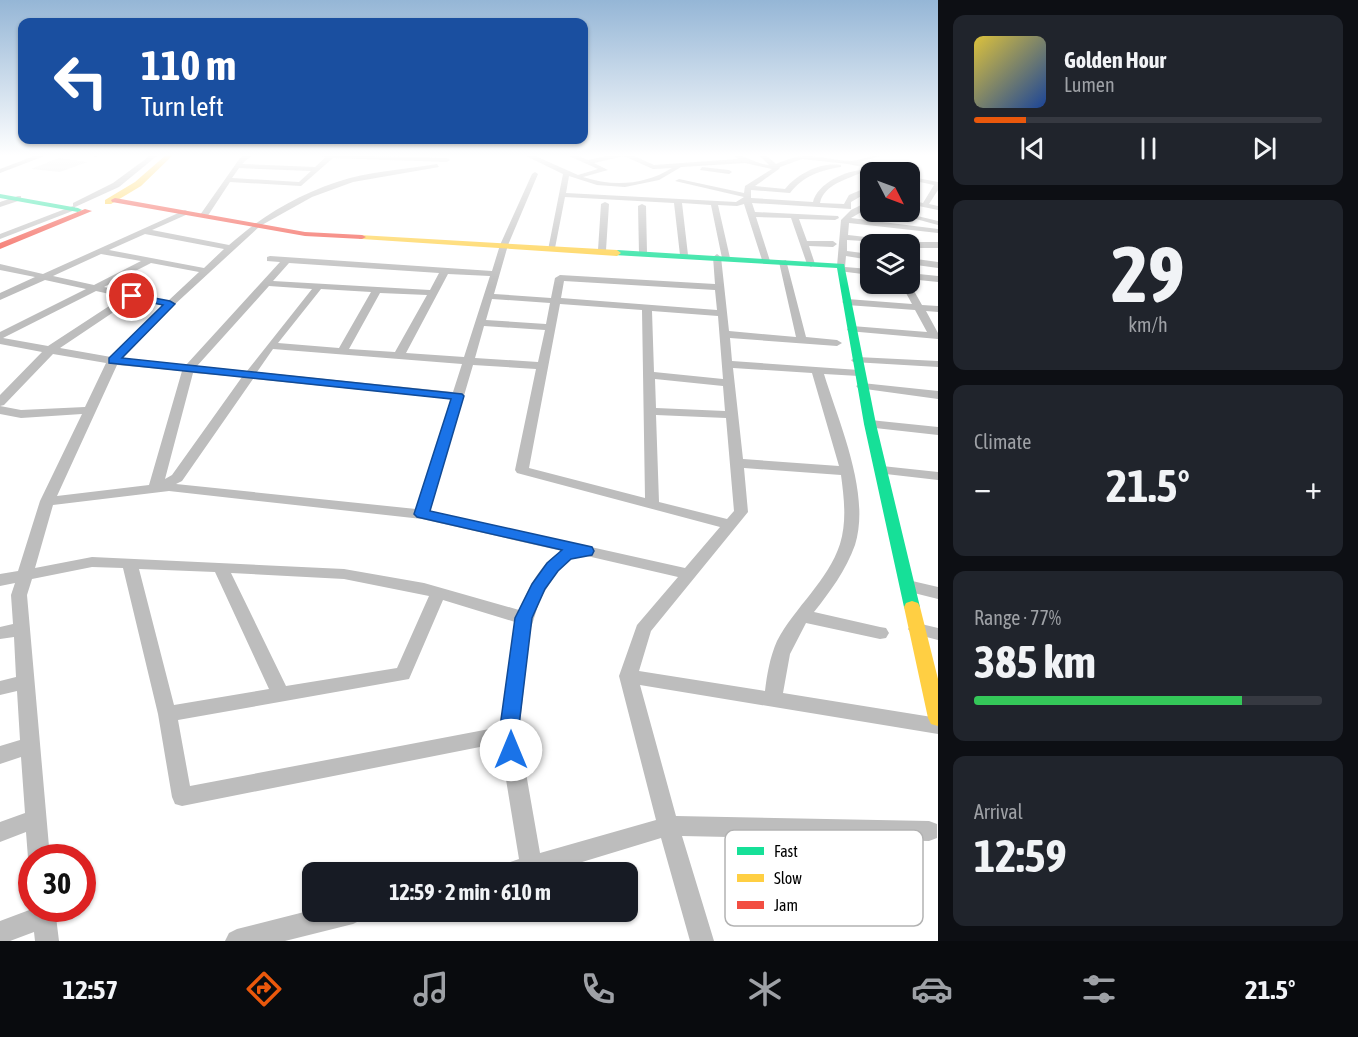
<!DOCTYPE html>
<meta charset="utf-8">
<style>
:root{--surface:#171b24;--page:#20242c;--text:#f1f3f6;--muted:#9ea1a6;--line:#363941;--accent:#ea580c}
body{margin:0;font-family:"Asap Condensed",sans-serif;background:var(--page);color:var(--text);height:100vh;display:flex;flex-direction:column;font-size:22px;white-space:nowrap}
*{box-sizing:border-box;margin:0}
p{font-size:20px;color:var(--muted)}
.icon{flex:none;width:33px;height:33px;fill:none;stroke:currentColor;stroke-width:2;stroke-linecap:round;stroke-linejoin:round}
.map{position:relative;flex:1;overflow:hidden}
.side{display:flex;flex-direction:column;gap:15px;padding:15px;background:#0d0f14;width:420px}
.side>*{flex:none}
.top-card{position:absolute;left:18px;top:18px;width:570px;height:126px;border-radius:12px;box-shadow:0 2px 4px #0004;background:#1a4fa0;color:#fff;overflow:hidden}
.needle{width:39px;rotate:132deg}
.controls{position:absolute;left:860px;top:162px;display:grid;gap:12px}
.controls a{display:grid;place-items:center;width:60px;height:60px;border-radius:12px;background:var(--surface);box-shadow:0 2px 4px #0004;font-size:30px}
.speed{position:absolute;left:18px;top:844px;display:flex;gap:12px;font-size:30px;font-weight:700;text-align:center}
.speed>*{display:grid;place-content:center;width:78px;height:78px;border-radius:50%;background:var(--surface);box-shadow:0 2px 4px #0004;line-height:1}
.speed .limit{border:9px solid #d22;background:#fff;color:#111}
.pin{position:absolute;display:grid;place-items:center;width:51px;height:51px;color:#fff;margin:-26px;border:3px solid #fff;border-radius:50%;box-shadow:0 2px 6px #0007}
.me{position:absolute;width:66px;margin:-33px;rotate:0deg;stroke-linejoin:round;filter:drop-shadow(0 0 4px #0008)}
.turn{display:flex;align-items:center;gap:21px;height:126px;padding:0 24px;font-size:27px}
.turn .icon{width:78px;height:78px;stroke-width:2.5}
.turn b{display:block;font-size:42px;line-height:51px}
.big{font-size:45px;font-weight:700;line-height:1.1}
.side .tile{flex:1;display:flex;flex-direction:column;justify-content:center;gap:9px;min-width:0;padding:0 21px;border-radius:12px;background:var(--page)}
.side .dial{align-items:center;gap:0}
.dial b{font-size:78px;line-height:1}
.song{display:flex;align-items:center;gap:18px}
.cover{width:72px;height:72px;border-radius:9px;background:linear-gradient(135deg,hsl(50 70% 55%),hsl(220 70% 35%))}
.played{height:6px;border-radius:3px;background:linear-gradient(90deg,var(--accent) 15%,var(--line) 15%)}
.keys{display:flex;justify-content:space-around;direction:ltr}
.heat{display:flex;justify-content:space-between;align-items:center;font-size:33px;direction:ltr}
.charge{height:9px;border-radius:4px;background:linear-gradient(90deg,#34c759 77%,var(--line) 0)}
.trip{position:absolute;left:302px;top:862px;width:336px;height:60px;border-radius:12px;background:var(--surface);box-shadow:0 2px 4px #0004;font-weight:700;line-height:60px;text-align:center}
.dock{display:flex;height:96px;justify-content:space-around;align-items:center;background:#090b0e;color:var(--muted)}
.dock .icon{width:42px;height:42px}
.dock .current{color:var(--accent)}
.dock b{font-size:27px;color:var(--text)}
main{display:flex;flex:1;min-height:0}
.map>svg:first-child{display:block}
</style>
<main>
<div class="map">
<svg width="938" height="941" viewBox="0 0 938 941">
<rect width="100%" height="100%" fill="#fff"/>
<path fill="#e8e8e8" d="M 59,158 L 87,162 L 60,172 L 31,169 Z"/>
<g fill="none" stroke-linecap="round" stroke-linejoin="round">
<path fill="#bdbdbd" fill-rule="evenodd" d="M 37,155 L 47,155 L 0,173 L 0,169 Z
M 91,155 L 99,155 L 96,157 Z
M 151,155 L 158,155 L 119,187 L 75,207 L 75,210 L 0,239 L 0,234 L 73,206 L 73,203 L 113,183 Z
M 244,155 L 252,155 L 242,164 L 315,167 L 326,157 L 314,155 L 447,158 L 450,160 L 447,162 L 333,158 L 301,186 L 230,182 L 207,217 L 201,217 L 200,215 L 240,158 ZM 239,168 L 311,171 L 299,182 L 232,178 Z
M 524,155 L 533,155 L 578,175 L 598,169 L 567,155 L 576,155 L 588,160 L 611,155 L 632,155 L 654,165 L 738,159 L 733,155 C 745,155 756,164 769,165 L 759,155 L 766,155 L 776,164 C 809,149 817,159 850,161 C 860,161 871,155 882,155 L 861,162 L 897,172 L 888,172 L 848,164 L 802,159 L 780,167 L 779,169 L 755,186 L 785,189 C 798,173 821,162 841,165 L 841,167 C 821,170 803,176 790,193 L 751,190 L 751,198 L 813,202 C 817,184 846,170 863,170 L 863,172 C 848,179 824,184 820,203 L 844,204 L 849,195 L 870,186 L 870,191 L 851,202 L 851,209 L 752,203 L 755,212 L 838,216 L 839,218 L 835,220 L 799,219 L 807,241 L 833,241 L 837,244 L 833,247 L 809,246 L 815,264 L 811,267 L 807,264 L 791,218 L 756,217 L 770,261 L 763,263 L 744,204 L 737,206 L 718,205 L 730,258 L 726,261 L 722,258 L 711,205 L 682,203 L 688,255 L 684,258 L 680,255 L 674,203 L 565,197 L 555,248 L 548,250 L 563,174 ZM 624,156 L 653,169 L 672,168 C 645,185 613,187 583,177 L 608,170 L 594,163 ZM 745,163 L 772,169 L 745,186 L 744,193 L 679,179 L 675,181 L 744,197 L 736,202 L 566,193 L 569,176 L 597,185 L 625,187 L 659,180 L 681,167 Z
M 437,164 L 439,167 L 353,182 L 312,197 L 260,226 L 173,306 L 122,359 L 186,365 L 280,262 L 267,261 L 267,257 L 270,256 L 492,271 L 500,245 L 532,174 L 535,172 L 538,174 L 508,245 L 494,294 L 551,298 L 555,278 L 560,275 L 715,284 L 713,257 L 717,254 L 721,257 L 729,331 L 796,337 L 779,262 L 786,260 L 806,337 L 837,340 L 842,343 L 837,346 L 730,338 L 732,361 L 859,370 L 865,373 L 859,376 L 824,374 C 839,423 871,494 855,545 C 846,570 830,592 814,612 L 880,627 L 886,628 L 889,633 L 886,638 L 880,639 L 806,623 L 790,654 L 783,693 L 938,718 L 938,734 L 640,685 L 676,816 L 929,821 L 937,824 L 937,838 L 929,841 L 682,836 L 714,941 L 690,941 L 661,838 L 546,873 L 498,873 L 501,865 L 519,859 L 500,743 L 182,806 L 175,804 L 172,797 L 158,714 L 123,568 L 92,567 L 32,579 L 27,595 L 50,858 L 32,858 L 31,866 L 28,858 L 26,832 L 0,842 L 0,822 L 25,813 L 21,757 L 0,764 L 0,746 L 20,740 L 17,691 L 0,695 L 0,681 L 16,677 L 14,637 L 0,639 L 0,627 L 13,624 L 11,595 L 15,583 L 0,586 L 0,574 L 18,571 L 40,501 L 82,414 L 21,418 L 0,414 L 0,406 L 21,410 L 85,407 L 106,363 L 53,354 L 4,405 L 0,406 L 0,395 L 42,352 L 0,344 L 0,332 L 86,289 L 45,280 L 0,300 L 0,293 L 35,277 L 0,270 L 0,264 L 43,274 L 185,210 L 189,212 L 188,214 L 152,230 L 229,245 C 264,214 304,191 350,178 C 378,171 408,169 437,164 ZM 145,234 L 224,249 L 204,268 L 109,250 ZM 101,254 L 141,261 L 94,285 L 53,276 ZM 151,263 L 199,272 L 168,301 L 104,287 ZM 289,263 L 439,273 L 430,290 L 273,281 ZM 448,274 L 490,276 L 464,357 L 406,353 ZM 564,281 L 715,290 L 717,310 L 561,298 ZM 269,286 L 312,289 L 247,371 L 197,366 ZM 321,289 L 371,292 L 339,348 L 278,343 ZM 96,291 L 123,297 L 48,346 L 3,338 ZM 380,293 L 427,295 L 395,352 L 349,349 ZM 133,299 L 163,305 L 111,357 L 60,348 ZM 492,299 L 550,303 L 546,324 L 486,320 ZM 560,304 L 642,310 L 645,498 L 529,468 ZM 652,311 L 718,316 L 723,379 L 654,372 ZM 484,326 L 545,330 L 538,362 L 475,358 ZM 273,349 L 462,364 L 453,392 L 257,372 ZM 117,365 L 182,371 L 149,485 L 57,496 ZM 473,365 L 536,369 L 515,470 L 517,473 L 720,527 L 685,568 L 430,511 ZM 733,368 L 812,373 L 839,466 L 743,459 ZM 193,373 L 242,377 L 172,475 L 165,479 ZM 253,379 L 451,399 L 416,509 L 176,484 L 182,481 ZM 655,379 L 723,386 L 725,411 L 656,408 ZM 656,415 L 726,418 L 734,511 L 727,519 L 659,502 ZM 744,468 L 841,475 C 844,498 847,521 840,544 C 828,581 795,607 777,641 C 770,657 767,674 765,691 L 639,671 L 651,631 L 748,512 ZM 169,491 L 422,519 L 562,551 C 540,563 529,588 519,610 L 424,583 L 344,569 L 92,557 L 35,568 L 53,505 ZM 587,556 L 678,577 L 637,625 L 619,676 L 656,820 L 540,853 L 519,733 L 530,631 L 540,599 L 558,570 L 573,558 ZM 139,569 L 215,572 L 269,689 L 174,705 ZM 231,573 L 344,579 L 429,596 L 397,668 L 286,686 ZM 443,600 L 515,622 L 500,727 L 190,786 L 178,720 L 409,679 Z
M 702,167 L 729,170 L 732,172 L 729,174 L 700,170 Z
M 917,178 L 938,182 L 938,190 L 929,204 L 938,206 L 938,210 L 909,204 L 909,200 L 923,203 L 934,185 L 915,181 Z
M 18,196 L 21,196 L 21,200 L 0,207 L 0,202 Z
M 605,202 L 609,204 L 606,250 L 602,253 L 598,250 L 601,204 Z
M 867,202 L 870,202 L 870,207 L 851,218 L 938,229 L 938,233 L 849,223 L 848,235 L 911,242 L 938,242 L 938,248 L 909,248 L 909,244 L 847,240 L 847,251 L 870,254 L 870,260 L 846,256 L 845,267 L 870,269 L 870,275 L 839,271 L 837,266 L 841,220 L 851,210 Z
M 642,204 L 646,206 L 647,253 L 643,256 L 639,253 L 638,206 Z
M 890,212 L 901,212 L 938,221 L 938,225 Z
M 909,258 L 938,262 L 938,268 L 909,264 Z
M 909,273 L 938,276 L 938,282 L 909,279 Z
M 909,282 L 922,305 L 938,306 L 938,312 L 926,311 L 938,333 L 938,339 L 848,331 L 847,329 L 852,326 L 927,332 L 915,310 L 847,305 L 842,302 L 847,299 L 912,304 L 901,284 Z
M 857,357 L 938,361 L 938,367 L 853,362 L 851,360 Z
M 862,383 L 938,391 L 938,399 L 858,388 L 856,386 Z
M 870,420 L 938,427 L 938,435 L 866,427 L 864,424 Z
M 882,466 L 938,472 L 938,480 L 877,473 L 875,470 L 877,467 Z
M 908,580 L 938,587 L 938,599 L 902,590 L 900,586 L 902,582 Z
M 917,623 L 938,628 L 938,640 L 911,633 L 908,629 L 911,625 Z
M 32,909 L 55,909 L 59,941 L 35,941 L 34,932 L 10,941 L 0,941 L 0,921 Z
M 312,910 L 365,912 L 361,920 L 353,924 L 285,941 L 225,941 L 229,933 L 237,929 Z"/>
<path fill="#16e098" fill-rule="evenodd" d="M 0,194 L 78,208 L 82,210 L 78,212 L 0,198 Z
M 617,250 L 844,264 L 876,424 L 920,607 L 918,611 L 912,613 L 906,611 L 904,607 L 864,424 L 837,268 L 614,255 L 613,253 Z"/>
<path fill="#ffcf43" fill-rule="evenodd" d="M 166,155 L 173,155 L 141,186 L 111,204 L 105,204 L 105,200 L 135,182 Z
M 359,235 L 617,250 L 621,253 L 617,256 L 362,239 L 359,239 Z
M 912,601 L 918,603 L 920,607 L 938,679 L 938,726 L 931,724 L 928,718 L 904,607 L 906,603 Z"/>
<path fill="#f24e42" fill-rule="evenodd" d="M 115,198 L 305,232 L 362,235 L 366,237 L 362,239 L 305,236 L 112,202 L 111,200 Z
M 85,209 L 92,211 L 0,249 L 0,243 Z"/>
</g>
<linearGradient id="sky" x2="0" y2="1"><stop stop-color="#95b6d6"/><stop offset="0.54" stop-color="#fff"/><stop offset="1" stop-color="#fff" stop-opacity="0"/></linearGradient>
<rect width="938" height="287" fill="url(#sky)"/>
<path fill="#1a73e8" stroke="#114b97" stroke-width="1.5" d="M 128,293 L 170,301 L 175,304 L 122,358 L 462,394 L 464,396 L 430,511 L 592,547 L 594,551 L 592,555 L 571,559 L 558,571 L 545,589 L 532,618 L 518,734 L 521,750 L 518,756 L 511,758 L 504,756 L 499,734 L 515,618 L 532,584 L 547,563 L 562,550 L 417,517 L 414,514 L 451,399 L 109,363 L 109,358 L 163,305 L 128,298 Z"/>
<rect x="725" y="830" width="198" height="96" rx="9" fill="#fff" stroke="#b2b2b2" stroke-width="1.5"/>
<rect x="737" y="847" width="27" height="8" fill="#16e098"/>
<rect x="737" y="874" width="27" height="8" fill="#ffcf43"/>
<rect x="737" y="901" width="27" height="8" fill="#f24e42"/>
<g font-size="16" fill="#000">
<text x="774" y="857">Fast</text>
<text x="774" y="884">Slow</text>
<text x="774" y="911">Jam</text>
</g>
</svg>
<div class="controls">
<a><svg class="needle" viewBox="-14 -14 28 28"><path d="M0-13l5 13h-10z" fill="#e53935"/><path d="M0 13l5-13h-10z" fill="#9ea1a6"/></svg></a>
<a><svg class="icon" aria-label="layers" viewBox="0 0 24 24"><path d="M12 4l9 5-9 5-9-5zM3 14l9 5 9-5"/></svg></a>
</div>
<div class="speed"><div class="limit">30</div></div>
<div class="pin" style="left:132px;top:296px;background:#d93025"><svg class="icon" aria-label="arrive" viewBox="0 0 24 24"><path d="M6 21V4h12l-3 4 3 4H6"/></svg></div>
<svg class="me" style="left:511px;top:750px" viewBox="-20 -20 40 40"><circle r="19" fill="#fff"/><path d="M0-13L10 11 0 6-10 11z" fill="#1a73e8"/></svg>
<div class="trip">12:59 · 2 min · 610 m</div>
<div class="top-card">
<div class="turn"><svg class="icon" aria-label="left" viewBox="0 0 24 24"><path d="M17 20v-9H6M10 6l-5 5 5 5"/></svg><div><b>110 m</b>Turn left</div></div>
</div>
</div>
<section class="side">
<div class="tile">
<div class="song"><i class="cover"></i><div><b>Golden Hour</b><p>Lumen</p></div></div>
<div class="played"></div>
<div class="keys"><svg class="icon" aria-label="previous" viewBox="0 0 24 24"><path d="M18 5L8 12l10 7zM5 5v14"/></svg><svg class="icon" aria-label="pause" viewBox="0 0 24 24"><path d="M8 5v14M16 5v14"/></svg><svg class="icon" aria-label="next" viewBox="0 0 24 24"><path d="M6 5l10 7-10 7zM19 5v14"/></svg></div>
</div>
<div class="tile dial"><b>29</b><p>km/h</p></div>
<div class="tile"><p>Climate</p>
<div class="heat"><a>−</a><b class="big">21.5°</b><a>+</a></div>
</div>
<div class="tile"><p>Range · 77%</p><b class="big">385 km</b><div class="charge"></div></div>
<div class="tile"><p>Arrival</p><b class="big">12:59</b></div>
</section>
</main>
<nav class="dock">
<b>12:57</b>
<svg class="icon current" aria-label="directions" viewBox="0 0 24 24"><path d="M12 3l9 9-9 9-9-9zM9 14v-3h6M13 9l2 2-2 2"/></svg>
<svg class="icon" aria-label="music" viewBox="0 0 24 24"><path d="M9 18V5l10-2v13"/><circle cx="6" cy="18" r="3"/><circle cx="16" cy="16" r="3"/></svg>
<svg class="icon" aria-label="phone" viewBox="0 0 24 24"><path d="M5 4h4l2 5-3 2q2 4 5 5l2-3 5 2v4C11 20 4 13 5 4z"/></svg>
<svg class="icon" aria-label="climate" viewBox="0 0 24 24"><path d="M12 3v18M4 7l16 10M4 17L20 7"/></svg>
<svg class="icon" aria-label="car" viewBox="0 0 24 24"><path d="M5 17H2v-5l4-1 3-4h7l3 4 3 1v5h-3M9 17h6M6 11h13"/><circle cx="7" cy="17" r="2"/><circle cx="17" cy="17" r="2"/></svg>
<svg class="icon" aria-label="filters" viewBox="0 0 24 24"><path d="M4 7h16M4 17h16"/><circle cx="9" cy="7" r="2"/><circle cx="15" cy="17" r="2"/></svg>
<b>21.5°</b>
</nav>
